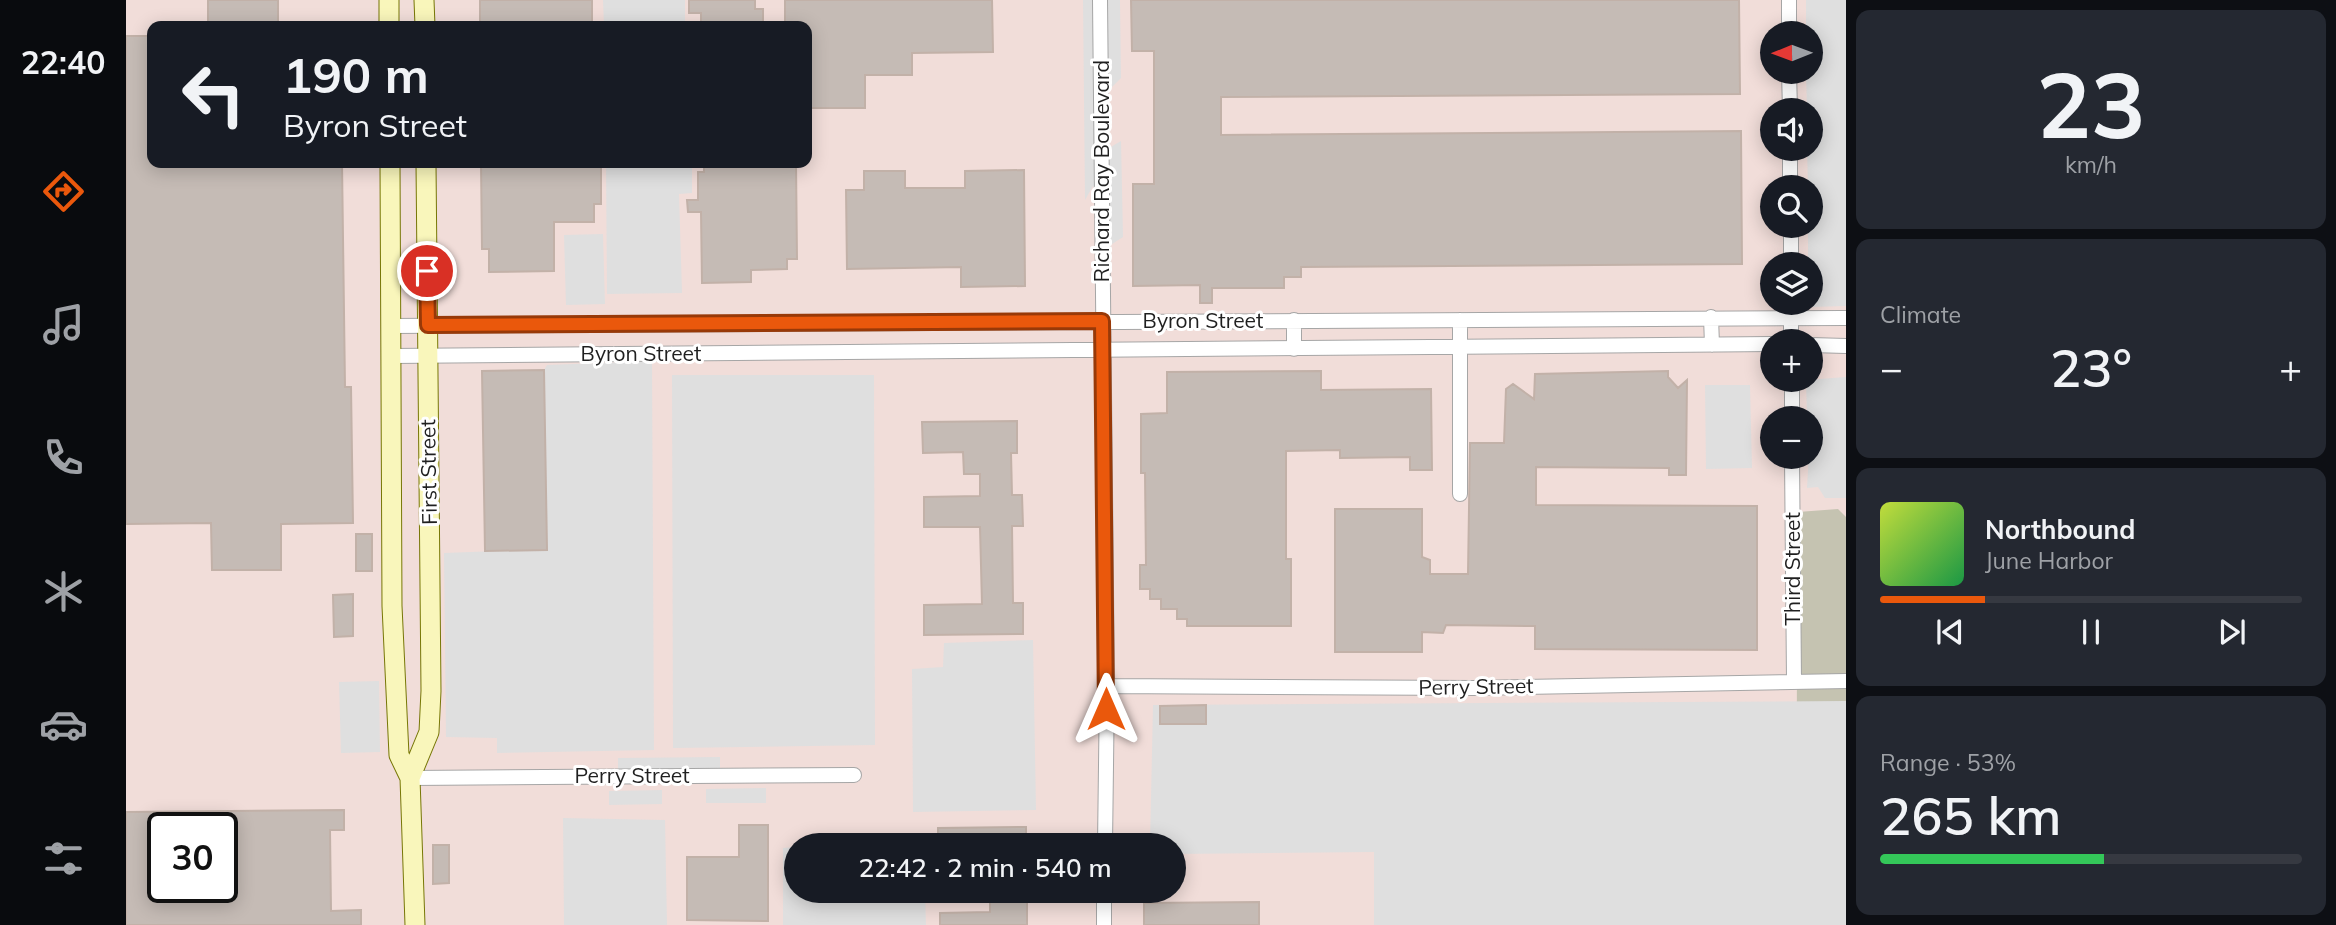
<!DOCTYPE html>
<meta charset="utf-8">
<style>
:root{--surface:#171b24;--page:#242831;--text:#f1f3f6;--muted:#9ea1a6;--line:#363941;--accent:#ea580c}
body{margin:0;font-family:Mulish,sans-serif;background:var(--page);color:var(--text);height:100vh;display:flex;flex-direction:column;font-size:26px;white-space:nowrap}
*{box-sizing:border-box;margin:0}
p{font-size:23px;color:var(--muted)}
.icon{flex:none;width:38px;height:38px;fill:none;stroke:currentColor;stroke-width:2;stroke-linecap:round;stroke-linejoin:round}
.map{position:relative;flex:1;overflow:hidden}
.drawer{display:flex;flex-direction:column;gap:10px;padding:10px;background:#0d0f14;width:490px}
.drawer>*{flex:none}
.guide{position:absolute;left:21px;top:21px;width:665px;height:147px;border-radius:14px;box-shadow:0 4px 18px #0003;background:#171b24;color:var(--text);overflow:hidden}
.needle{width:46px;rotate:269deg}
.fabs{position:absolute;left:1634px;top:21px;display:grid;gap:14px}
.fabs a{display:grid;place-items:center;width:63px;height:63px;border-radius:50%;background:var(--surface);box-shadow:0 4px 18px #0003;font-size:35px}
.speed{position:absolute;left:21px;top:812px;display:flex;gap:14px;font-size:35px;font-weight:700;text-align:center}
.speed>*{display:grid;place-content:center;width:91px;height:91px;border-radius:50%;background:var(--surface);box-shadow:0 4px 18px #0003;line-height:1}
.speed .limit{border:4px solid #111;border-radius:10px;background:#fff;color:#111}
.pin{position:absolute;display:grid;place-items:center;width:60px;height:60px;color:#fff;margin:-30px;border:4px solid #fff;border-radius:50%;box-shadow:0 2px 7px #0007}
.me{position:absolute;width:77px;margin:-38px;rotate:0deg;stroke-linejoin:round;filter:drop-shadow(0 0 5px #0008)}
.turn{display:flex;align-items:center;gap:24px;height:147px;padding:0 21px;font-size:32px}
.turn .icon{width:91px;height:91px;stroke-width:2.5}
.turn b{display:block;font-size:49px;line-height:60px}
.big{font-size:52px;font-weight:600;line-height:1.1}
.drawer .widget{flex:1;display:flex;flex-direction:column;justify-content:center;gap:10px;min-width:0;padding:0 24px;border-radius:14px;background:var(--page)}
.drawer .dial{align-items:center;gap:0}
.dial b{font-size:91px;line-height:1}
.song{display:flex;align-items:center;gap:21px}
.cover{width:84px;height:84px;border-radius:10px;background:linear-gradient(135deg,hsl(70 70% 55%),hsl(140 70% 35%))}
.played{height:7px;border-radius:4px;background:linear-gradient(90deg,var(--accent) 25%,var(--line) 25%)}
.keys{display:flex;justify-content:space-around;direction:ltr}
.heat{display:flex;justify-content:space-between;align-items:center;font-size:38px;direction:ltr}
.charge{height:10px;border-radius:5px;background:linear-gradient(90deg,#34c759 53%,var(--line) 0)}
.trip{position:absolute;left:658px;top:833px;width:402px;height:70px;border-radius:35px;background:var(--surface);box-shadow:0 4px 18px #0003;font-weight:600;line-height:70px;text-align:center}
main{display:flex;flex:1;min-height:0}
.dock{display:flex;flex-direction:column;width:126px;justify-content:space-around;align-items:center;background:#090b0e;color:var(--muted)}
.dock .icon{width:49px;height:49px}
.dock .selected{color:var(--accent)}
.dock b{font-size:32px;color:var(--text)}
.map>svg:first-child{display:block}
</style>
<main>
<nav class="dock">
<b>22:40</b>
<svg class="icon selected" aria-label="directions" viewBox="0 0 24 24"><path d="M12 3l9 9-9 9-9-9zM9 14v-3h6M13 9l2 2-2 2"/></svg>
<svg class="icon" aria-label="music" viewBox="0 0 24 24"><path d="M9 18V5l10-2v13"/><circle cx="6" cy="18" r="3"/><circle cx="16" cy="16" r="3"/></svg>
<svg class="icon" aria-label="phone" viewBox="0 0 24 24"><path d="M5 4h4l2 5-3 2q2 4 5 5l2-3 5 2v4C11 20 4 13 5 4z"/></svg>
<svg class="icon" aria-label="climate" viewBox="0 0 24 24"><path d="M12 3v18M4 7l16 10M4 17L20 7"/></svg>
<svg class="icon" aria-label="car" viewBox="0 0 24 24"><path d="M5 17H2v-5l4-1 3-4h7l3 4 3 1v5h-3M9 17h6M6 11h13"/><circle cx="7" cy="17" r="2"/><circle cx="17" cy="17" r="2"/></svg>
<svg class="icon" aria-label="filters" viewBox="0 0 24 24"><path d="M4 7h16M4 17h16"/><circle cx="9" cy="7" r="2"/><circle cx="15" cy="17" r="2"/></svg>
</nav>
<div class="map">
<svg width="1720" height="925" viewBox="0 0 1720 925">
<rect width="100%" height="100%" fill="#f0ece6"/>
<path fill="#f1ddd9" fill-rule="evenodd" d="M 0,0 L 1720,0 L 1720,925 L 0,925 ZM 26,26 L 681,26 L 681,163 L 26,163 ZM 1647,33 L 1685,33 L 1685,72 L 1647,72 ZM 1647,110 L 1685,110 L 1685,149 L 1647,149 ZM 1647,187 L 1685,187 L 1685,226 L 1647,226 ZM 1647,264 L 1685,264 L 1685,303 L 1647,303 ZM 1647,341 L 1685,341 L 1685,380 L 1647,380 ZM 1647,418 L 1685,418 L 1685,457 L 1647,457 ZM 37,828 L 96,828 L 96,887 L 37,887 ZM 670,845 L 1048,845 L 1048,891 L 670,891 Z"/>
<path fill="#c5c3b1" d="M 1712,509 L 1720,517 L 1720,838 L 1670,839 L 1672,512 Z"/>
<path fill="#dfdfdf" d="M 477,0 L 559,0 L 559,26 L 478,26 Z
M 957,0 L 994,0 L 995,78 L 981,92 L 983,148 L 995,141 L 997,237 L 983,246 L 967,186 L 959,200 Z
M 1680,0 L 1720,0 L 1720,306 L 1683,307 L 1685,264 L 1682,264 L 1682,226 L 1685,226 L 1685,187 L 1682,187 L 1681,149 L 1685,149 L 1685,110 L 1681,110 L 1680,72 L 1685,72 L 1685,33 L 1680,33 Z
M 480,163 L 566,163 L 566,193 L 553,194 L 556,293 L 481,294 Z
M 477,234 L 479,304 L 440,305 L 438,235 Z
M 526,361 L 528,750 L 371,753 L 371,738 L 320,737 L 318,553 L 421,549 L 418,370 L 421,365 Z
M 546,375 L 748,375 L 749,745 L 547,748 Z
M 1720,377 L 1720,498 L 1699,498 L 1692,487 L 1681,488 L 1685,418 L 1681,418 L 1680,380 Z
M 1579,385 L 1624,385 L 1626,468 L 1580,469 Z
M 907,640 L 910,810 L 787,812 L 786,669 L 817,667 L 818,643 Z
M 253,681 L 254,752 L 215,753 L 213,682 Z
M 1720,701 L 1720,925 L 1248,925 L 1248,852 L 1048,854 L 1048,845 L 1024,845 L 1027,705 Z
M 594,757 L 594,772 L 492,772 L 492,758 Z
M 640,788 L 640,803 L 580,803 L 580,789 Z
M 536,790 L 536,804 L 483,805 L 483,791 Z
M 437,818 L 539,820 L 541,925 L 438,925 Z
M 670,847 L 670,891 L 799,891 L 800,925 L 657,925 L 657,848 Z"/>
<path fill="#c5bbb5" stroke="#c2b1a8" stroke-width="2" fill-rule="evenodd" d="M 82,0 L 152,0 L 152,26 L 82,26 Z
M 354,0 L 466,0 L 466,26 L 354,26 Z
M 563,0 L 629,0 L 629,9 L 637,9 L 637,26 L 575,26 L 575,13 L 563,13 Z
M 659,0 L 866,0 L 867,52 L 786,53 L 786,75 L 739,75 L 739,108 L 681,108 L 681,26 L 659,26 Z
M 1005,0 L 1613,0 L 1614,94 L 1095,97 L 1095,135 L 1615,131 L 1616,264 L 1175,267 L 1175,277 L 1158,277 L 1158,288 L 1086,288 L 1086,303 L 1074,303 L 1074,285 L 1007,286 L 1007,184 L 1028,184 L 1028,51 L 1006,51 Z
M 0,36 L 26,36 L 26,163 L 216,163 L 219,387 L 225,387 L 227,523 L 155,524 L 155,570 L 86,570 L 85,523 L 0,524 Z
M 355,163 L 475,163 L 475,204 L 468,204 L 468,222 L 428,222 L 428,271 L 363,272 L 363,249 L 356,249 Z
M 578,163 L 670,163 L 671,259 L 661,259 L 661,269 L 625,270 L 625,282 L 576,283 L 575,212 L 562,212 L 561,200 L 572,200 L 572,172 L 578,172 Z
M 898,170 L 899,286 L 835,287 L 835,267 L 721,269 L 720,190 L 738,190 L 738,171 L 779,171 L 779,188 L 839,188 L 839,171 Z
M 418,370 L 421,550 L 359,551 L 356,371 Z
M 1195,371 L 1195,390 L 1305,389 L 1306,470 L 1284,470 L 1284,457 L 1214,458 L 1214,450 L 1160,451 L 1160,559 L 1165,559 L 1165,626 L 1061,626 L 1061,619 L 1051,619 L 1051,609 L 1035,609 L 1035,599 L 1024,599 L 1024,589 L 1014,589 L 1014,565 L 1020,565 L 1019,473 L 1015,473 L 1015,414 L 1041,413 L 1041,372 Z
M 1542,371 L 1542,377 L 1552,388 L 1561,380 L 1560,475 L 1543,475 L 1543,468 L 1410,467 L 1410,505 L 1631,506 L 1631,650 L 1409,649 L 1409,626 L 1320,625 L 1317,633 L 1296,632 L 1296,652 L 1209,652 L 1209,509 L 1296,509 L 1296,557 L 1304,560 L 1304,574 L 1342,574 L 1344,443 L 1378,443 L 1380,389 L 1387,384 L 1408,399 L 1409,374 Z
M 891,421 L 891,453 L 885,453 L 886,495 L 896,495 L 897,526 L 886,526 L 887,603 L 897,603 L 897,634 L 798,635 L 798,605 L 856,604 L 854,527 L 798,527 L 798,497 L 854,496 L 854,474 L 838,474 L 837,452 L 797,453 L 796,422 Z
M 230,534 L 246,534 L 246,571 L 230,571 Z
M 227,594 L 227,636 L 208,637 L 207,595 Z
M 1080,705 L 1080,724 L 1034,724 L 1034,706 Z
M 218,810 L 218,830 L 204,830 L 205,911 L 235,910 L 235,925 L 0,925 L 0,812 ZM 37,828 L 96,828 L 96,887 L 37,887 Z
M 613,825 L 642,825 L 642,921 L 561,920 L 561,857 L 613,857 Z
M 900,827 L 900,845 L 812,845 L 812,828 Z
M 307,845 L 323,845 L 323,883 L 307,884 Z
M 864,891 L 901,891 L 901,925 L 814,925 L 814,913 L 864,912 Z
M 1133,902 L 1133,925 L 1018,925 L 1018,903 Z"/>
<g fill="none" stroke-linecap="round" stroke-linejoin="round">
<g stroke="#a6a6a6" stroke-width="16">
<path id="street" d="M 974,0 L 981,686 L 979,845
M 1663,0 L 1663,33
M 1663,72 L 1664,110
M 1664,149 L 1664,187
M 1665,226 L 1665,264
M 1665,303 L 1665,341
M 1585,317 L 1586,345
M 266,326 L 1720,318
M 1685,345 L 1720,346
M 1168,349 L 1168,320
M 266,356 L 1647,344
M 1666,380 L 1666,418
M 1666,457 L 1668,681
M 1334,494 L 1334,320
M 981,686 L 1347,688 L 1720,681
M 284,778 L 728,775
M 978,925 L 978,891"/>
</g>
<g stroke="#777706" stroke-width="21">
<path id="secondary" d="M 263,0 L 263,26
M 298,0 L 299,26
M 264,163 L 266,606 L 273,755 L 284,778
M 289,925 L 284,778 L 303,732 L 305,691 L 300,163"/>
</g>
<use href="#street" stroke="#fff" stroke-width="14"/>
<use href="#secondary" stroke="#f9f6bb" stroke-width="19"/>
</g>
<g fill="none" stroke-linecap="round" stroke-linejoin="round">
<g stroke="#983908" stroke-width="18">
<path id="route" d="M 301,271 L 302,325 L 976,321 L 980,709"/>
</g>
<use href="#route" stroke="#ea580c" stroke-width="12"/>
</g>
<g text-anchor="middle" stroke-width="6" stroke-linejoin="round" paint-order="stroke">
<g font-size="21" fill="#1f1f1f" stroke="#fff">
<text transform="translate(976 171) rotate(-90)" y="7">Richard Ray Boulevard</text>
<text x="1077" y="328">Byron Street</text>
<text x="515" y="361">Byron Street</text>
<text transform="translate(303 472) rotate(-91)" y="7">First Street</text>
<text transform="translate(1667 569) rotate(-90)" y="7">Third Street</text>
<text transform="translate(1350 687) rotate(-1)" y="7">Perry Street</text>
<text x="506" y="783">Perry Street</text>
</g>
</g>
</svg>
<div class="fabs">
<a><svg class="needle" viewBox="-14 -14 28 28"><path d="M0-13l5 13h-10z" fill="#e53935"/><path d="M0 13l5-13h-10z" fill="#9ea1a6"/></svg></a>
<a><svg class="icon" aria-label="sound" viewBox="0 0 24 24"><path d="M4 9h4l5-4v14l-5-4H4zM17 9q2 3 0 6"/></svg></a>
<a><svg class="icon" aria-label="search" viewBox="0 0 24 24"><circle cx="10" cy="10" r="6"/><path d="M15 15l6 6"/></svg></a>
<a><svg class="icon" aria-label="layers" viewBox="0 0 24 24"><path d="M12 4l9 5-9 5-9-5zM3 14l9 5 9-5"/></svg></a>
<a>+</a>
<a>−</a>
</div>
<div class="speed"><div class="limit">30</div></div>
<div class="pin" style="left:301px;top:271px;background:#d93025"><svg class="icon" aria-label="arrive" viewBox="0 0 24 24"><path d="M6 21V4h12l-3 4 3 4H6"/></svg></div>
<svg class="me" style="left:980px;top:709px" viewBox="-20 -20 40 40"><path d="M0-17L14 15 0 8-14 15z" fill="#ea580c" stroke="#fff" stroke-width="4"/></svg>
<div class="trip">22:42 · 2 min · 540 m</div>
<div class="guide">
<div class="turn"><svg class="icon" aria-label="left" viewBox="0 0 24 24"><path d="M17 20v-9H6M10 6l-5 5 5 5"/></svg><div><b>190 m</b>Byron Street</div></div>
</div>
</div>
<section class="drawer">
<div class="widget dial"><b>23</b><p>km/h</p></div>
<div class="widget"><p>Climate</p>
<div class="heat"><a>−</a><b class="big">23°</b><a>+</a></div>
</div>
<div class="widget">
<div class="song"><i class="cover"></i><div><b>Northbound</b><p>June Harbor</p></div></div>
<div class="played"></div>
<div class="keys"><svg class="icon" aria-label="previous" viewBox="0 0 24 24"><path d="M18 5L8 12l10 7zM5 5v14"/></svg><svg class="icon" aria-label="pause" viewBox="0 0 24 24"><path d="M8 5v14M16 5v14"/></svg><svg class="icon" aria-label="next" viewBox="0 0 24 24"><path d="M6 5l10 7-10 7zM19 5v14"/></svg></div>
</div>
<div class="widget"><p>Range · 53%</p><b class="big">265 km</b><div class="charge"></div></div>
</section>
</main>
